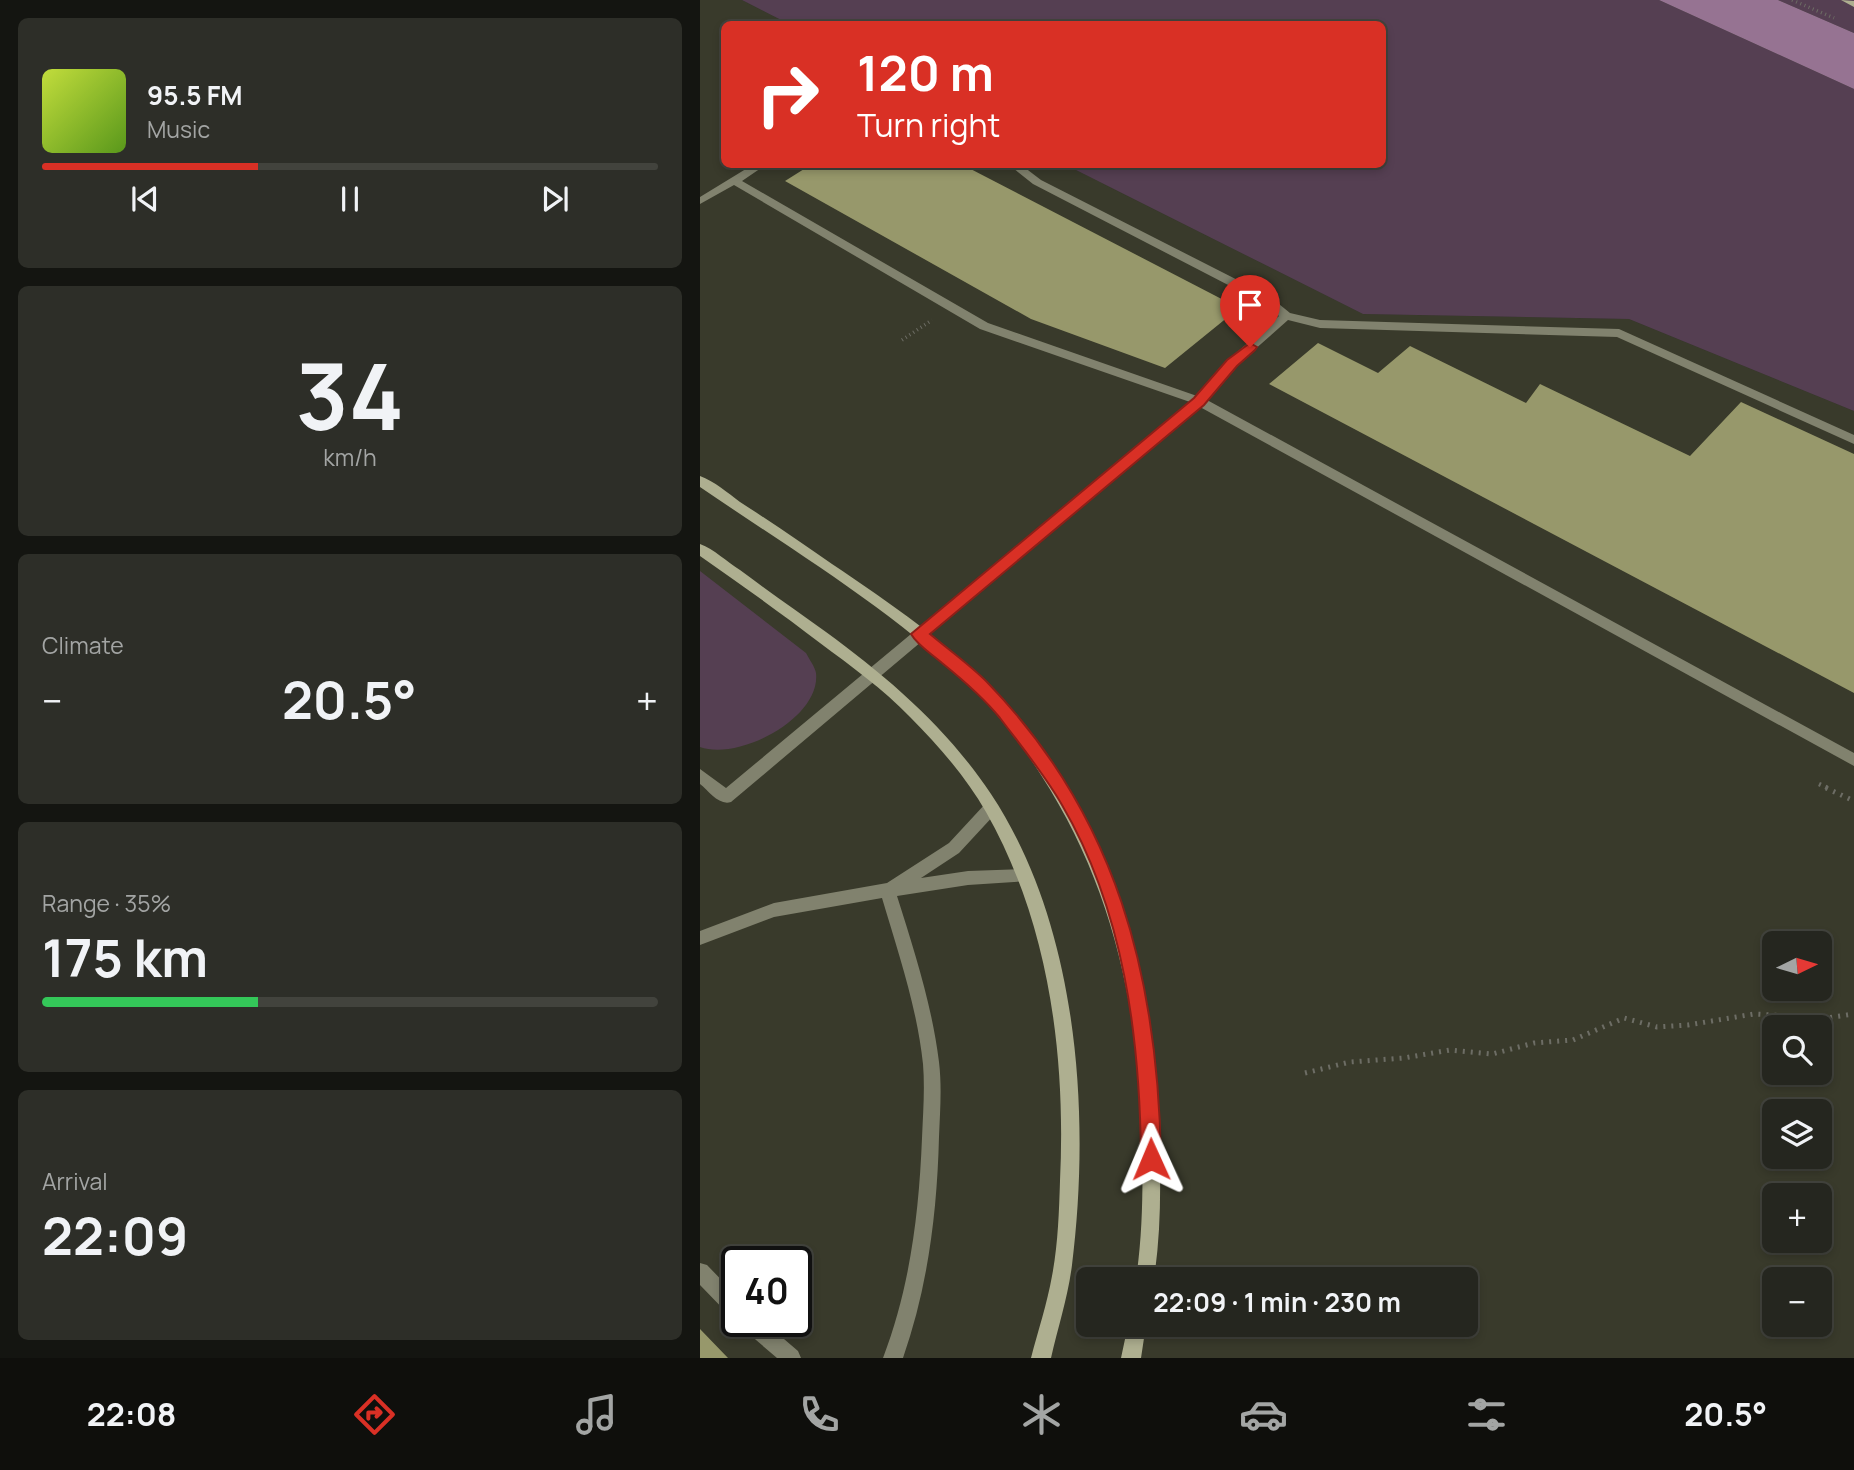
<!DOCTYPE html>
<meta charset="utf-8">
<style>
:root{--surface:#25261f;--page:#2d2e28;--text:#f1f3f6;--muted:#a3a5a4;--line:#42433d;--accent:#d93025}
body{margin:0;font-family:Manrope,sans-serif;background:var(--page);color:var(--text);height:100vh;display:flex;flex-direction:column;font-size:26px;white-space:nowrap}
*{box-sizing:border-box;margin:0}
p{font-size:23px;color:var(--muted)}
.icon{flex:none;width:38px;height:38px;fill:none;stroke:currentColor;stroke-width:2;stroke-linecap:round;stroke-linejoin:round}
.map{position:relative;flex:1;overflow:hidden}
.drawer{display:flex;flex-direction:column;gap:18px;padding:18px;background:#141511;width:700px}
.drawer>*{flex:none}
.hud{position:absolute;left:21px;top:21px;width:665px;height:147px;border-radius:10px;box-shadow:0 4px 10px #0003,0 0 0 2px var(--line);background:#d93025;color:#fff;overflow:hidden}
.needle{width:46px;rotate:85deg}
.buttons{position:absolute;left:1062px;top:931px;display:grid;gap:14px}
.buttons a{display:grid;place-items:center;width:70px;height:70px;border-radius:10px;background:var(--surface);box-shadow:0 4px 10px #0003,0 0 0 2px var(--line);font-size:35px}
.speed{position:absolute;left:21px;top:1246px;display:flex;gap:14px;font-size:35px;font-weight:700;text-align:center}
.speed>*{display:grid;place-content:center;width:91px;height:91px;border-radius:50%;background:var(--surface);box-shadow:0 4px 10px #0003,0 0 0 2px var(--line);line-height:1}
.speed .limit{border:4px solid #111;border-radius:10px;background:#fff;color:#111}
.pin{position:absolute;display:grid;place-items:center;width:60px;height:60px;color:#fff;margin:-72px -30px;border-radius:50% 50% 50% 0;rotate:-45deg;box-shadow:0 0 7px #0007}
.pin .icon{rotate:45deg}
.me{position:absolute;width:77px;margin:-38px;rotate:359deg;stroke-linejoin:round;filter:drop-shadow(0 0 5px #0008)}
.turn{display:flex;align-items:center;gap:24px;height:147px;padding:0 21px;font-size:32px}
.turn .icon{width:91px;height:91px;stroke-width:2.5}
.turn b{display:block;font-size:49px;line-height:60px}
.big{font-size:52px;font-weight:700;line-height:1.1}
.drawer .tile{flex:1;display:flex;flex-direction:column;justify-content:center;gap:10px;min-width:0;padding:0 24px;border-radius:10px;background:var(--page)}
.drawer .dial{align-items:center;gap:0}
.dial b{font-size:91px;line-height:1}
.song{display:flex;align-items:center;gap:21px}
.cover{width:84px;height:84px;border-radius:10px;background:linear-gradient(135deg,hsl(70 70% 55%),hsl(90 70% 35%))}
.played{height:7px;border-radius:4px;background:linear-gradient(90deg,var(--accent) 35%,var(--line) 35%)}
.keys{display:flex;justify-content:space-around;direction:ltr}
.heat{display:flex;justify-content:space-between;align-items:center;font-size:38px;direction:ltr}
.charge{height:10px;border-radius:5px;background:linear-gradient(90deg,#34c759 35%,var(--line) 0)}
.trip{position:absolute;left:376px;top:1267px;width:402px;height:70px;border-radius:10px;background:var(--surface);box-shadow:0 4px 10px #0003,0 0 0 2px var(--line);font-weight:700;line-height:70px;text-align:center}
.menu{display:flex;height:112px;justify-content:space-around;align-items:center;background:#0f0f0c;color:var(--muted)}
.menu .icon{width:49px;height:49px}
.menu .on{color:var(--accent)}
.menu b{font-size:32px;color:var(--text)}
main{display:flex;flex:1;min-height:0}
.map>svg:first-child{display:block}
</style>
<main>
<section class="drawer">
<div class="tile">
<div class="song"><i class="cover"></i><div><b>95.5 FM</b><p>Music</p></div></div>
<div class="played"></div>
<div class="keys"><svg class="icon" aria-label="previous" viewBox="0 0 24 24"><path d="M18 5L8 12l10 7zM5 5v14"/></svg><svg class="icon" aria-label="pause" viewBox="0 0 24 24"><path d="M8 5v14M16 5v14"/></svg><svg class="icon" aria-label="next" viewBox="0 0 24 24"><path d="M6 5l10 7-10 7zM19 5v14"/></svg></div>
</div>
<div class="tile dial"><b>34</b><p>km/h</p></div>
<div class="tile"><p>Climate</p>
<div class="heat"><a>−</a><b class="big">20.5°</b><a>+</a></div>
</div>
<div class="tile"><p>Range · 35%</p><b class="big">175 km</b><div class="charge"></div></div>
<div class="tile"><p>Arrival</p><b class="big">22:09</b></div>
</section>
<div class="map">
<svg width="1154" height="1358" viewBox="0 0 1154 1358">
<rect width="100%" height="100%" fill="#313229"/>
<path fill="#393a2b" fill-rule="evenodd" d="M 0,0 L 42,0 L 89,24 L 24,24 L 24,164 L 366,165 L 663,314 L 929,319 L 1154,411 L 1154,1358 L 0,1358 ZM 1074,943 L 1120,943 L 1120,989 L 1074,989 ZM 1074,1027 L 1120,1027 L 1120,1073 L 1074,1073 ZM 1074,1111 L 1120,1111 L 1120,1157 L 1074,1157 ZM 1074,1195 L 1120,1195 L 1120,1241 L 1074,1241 ZM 37,1262 L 96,1262 L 96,1321 L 37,1321 ZM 388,1279 L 766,1279 L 766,1325 L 388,1325 ZM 1074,1279 L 1120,1279 L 1120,1325 L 1074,1325 Z"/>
<path fill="#553f52" d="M 42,0 L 959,0 L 1154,89 L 1154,411 L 929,319 L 663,314 L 366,165 L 682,164 L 682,24 L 89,24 Z
M 1078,0 L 1154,0 L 1154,33 Z
M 0,571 L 106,653 C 109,659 115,667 116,673 C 121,718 39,761 0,747 Z"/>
<path fill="#967392" d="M 959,0 L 1078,0 L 1154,33 L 1154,89 Z"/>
<path fill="#97986b" d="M 112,164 L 261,164 L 539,308 L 465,368 L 331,319 L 85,181 Z
M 618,343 L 678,373 L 710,346 L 826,403 L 840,384 L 990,456 L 1041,402 L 1154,454 L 1154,693 L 569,384 Z
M 0,1329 L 28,1358 L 0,1358 Z"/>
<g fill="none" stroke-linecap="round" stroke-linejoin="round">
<path stroke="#6d6d65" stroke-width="3.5" stroke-dasharray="1 3.5" stroke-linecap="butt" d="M 1092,0 L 1134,18
M 202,340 L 232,320"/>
<path stroke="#6d6d65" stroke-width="4.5" stroke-dasharray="2 5" stroke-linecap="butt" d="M 1119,784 L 1130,789"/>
<path stroke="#6d6d65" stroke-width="5" stroke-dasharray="2 6" stroke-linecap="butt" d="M 1126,788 L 1154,801
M 605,1073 L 650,1062 L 704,1058 L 750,1050 L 792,1054 L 834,1043 L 873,1040 L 924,1018 L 957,1027 L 988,1025 L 1054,1014 L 1126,1018 L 1154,1014"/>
<path fill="#81826e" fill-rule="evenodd" d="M 54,164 L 67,164 L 42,181 L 288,323 L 497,396 L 528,360 L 579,316 L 561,302 L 333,184 L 308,164 L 320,164 L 341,180 L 569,296 L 590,313 L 620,320 L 919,329 L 1154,435 L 1154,444 L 917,337 L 620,328 L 588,320 L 536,366 L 507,400 L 1154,753 L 1154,766 L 500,407 L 31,802 C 19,806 9,791 0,784 L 0,769 L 26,788 L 490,402 L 280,329 L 34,185 L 0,204 L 0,197 Z
M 291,802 L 296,803 L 298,808 L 296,813 L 259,853 L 221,878 L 268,871 L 324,869 L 329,871 L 332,876 L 329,881 L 268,885 L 197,896 C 214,950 232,1005 239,1062 C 242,1087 240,1112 239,1137 C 237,1213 228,1286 203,1358 L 183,1358 C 210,1287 219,1214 222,1138 C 223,1114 225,1089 223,1064 C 217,1007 198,952 182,898 L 74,917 L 0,945 L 0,931 L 74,903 L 187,883 L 249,843 L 286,803 Z
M 0,1263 L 7,1265 L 37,1296 L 37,1318 L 30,1316 L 0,1285 Z
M 40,1321 L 63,1321 L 98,1351 L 101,1358 L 77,1358 L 42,1328 Z"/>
<path fill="#aeaf90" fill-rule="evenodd" d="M 1141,0 L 1154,1 L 1154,7 Z
M 0,476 C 14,481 28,493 40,502 C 71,522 102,543 132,564 C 190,603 250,644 298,695 C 410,815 453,976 459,1137 C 461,1184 461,1232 454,1279 L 436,1279 C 443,1232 443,1184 442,1136 C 438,1005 413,887 341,775 C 323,747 304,719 280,695 C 198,613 95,552 0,487 Z
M 0,544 C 14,549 27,562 40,570 C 68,591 97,611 126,632 C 189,678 247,728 291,794 C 378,925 391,1113 372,1265 C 368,1297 358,1327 351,1358 L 331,1358 C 338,1331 347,1304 352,1276 C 358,1245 359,1212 360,1181 C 366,1055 349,923 286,812 C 266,777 238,745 210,717 C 183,689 151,666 120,643 C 81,613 40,584 0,556 Z
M 428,1325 L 446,1325 L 441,1358 L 421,1358 Z"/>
</g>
<path fill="#d93025" stroke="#8d1f18" stroke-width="2" d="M 550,343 L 557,347 L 555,350 L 537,366 L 504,405 L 230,634 C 249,650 270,665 287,682 C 417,816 458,977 461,1159 L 458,1166 L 451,1169 L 444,1166 L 441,1159 C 440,1038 424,911 362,805 C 345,775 321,746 300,718 C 283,697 263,680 242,663 C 232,654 218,646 211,634 L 494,398 L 527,360 Z"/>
</svg>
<div class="buttons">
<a><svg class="needle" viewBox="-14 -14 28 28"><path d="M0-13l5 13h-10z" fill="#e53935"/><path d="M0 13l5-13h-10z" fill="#a3a5a4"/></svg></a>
<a><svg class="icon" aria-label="search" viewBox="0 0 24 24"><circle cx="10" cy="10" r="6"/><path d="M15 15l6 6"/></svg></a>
<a><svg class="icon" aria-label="layers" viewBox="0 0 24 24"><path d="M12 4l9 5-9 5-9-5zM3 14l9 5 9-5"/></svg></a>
<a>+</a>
<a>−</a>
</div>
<div class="speed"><div class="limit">40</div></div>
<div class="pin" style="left:550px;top:347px;background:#d93025"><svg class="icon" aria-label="arrive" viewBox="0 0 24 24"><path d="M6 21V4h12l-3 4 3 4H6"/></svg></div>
<svg class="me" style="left:451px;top:1159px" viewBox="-20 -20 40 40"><path d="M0-17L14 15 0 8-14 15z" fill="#d93025" stroke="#fff" stroke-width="4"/></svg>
<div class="trip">22:09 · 1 min · 230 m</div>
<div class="hud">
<div class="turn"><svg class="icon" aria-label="right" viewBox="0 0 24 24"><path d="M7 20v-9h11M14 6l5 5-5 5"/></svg><div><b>120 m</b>Turn right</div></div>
</div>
</div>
</main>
<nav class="menu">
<b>22:08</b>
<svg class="icon on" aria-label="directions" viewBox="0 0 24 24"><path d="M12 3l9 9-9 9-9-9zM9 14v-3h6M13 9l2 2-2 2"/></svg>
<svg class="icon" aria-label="music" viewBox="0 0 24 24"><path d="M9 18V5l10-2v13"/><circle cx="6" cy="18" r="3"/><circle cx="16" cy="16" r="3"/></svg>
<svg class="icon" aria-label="phone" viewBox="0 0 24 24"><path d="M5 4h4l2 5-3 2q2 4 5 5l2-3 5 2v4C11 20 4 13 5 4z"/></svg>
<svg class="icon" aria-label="climate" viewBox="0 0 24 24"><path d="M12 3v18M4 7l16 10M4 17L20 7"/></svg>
<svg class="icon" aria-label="car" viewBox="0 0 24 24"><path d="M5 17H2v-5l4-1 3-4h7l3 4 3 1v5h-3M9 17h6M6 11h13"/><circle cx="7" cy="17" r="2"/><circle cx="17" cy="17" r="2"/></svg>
<svg class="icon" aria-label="filters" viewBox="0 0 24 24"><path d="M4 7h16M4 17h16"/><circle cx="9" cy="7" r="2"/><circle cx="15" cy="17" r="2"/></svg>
<b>20.5°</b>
</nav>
